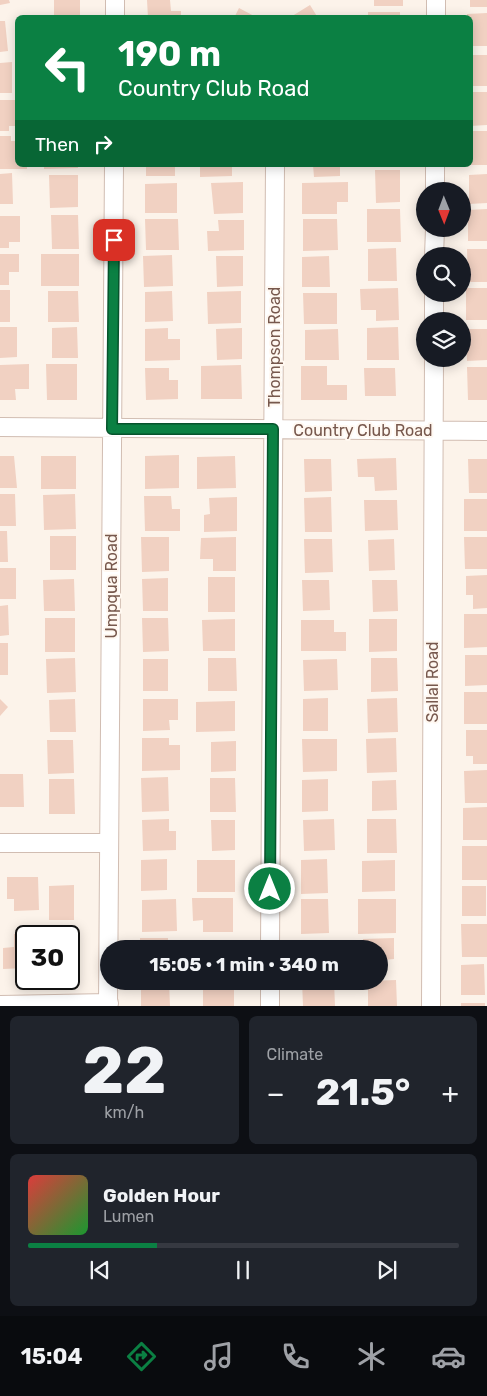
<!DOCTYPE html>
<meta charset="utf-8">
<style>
:root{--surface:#171b24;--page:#20242c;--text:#f1f3f6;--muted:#9ea1a6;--line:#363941;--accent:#0b8043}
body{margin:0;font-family:Rubik,sans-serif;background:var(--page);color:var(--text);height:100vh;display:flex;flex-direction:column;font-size:19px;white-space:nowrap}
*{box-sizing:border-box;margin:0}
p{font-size:16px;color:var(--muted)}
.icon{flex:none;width:28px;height:28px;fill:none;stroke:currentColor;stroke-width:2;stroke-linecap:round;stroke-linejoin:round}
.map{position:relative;height:1006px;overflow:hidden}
.details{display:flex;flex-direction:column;gap:10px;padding:10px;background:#0d0f14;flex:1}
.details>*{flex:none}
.top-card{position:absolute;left:15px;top:15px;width:458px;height:152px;border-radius:8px;box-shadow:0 2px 12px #0003;background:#0b8043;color:#fff;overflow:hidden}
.needle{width:32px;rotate:179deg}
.buttons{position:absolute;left:416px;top:182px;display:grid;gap:10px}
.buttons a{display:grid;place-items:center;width:55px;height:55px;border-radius:50%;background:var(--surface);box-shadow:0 2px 12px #0003;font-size:25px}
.speed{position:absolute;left:15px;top:925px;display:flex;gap:10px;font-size:25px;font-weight:700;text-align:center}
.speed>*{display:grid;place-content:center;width:65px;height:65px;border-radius:50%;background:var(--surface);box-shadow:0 2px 12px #0003;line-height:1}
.speed .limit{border:2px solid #111;border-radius:8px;background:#fff;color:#111}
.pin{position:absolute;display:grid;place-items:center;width:42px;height:42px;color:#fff;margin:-21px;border-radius:10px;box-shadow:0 2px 8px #0006}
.me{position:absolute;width:55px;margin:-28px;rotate:0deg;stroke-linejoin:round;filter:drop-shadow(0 0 4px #0008)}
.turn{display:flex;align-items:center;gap:18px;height:105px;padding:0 20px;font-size:22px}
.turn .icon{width:65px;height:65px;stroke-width:2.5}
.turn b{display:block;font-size:35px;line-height:42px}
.then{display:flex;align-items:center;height:48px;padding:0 20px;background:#0003;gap:10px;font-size:19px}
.big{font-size:38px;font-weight:700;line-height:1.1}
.details .widget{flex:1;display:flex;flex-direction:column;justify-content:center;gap:8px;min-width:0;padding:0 18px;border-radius:8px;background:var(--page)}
.details .dial{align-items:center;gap:0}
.dial b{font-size:65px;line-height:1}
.song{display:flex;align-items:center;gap:15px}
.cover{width:60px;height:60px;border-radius:8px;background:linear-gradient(135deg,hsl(0 70% 55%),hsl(130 70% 35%))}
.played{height:5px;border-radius:2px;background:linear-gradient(90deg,var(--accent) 30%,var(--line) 30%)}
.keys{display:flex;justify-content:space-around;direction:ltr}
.heat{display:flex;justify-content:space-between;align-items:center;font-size:28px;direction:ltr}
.details .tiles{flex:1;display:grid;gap:10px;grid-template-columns:1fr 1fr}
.widget:last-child{grid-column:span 2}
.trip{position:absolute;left:100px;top:940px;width:288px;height:50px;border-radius:25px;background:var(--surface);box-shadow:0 2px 12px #0003;font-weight:700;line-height:50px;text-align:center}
.dock{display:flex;height:80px;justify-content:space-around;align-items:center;background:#090b0e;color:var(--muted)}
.dock .icon{width:35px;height:35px}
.dock .selected{color:var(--accent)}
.dock b{font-size:22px;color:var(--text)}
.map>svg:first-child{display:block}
</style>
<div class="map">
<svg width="487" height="1006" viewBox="0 0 487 1006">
<rect width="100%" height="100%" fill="#fcf3ea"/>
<path fill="#f1d1c2" d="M 0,0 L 9,0 L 10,3 L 0,5 Z
M 54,0 L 80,0 L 80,15 L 54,15 Z
M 147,0 L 170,0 L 171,11 L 181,11 L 181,18 L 148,18 Z
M 374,0 L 403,0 L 403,6 L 374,6 Z
M 470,0 L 487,0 L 487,7 L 470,7 Z
M 310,5 L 318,18 L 289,18 Z
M 239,8 L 258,18 L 234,18 Z
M 368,12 L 400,12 L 400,18 L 368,18 Z
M 487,13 L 487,46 L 470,46 L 470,18 L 467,18 L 467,14 Z
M 0,21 L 5,21 L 8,51 L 0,52 Z
M 470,55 L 487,55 L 487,86 L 470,86 Z
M 12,62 L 12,93 L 0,93 L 0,63 Z
M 470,92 L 487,92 L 487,125 L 470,126 Z
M 0,100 L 18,100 L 18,126 L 9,126 L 9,131 L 0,131 Z
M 470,131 L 487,131 L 487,165 L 470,165 Z
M 0,136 L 11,136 L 11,141 L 18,141 L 18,165 L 27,165 L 27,169 L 0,169 Z
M 44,165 L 78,165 L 78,168 L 44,169 Z
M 146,165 L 175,165 L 175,176 L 146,176 Z
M 200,165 L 232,165 L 232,176 L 200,177 Z
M 313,165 L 340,165 L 340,176 L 314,177 Z
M 375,170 L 400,170 L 400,202 L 376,203 Z
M 12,173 L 13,204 L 0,204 L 0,174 Z
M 487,174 L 487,203 L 469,204 L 469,175 Z
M 49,175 L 78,175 L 78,207 L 50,208 Z
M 243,182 L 243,213 L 214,214 L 211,183 Z
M 348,182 L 348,202 L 337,202 L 337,214 L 302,214 L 302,183 Z
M 177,183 L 177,213 L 145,213 L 145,184 Z
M 367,209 L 400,209 L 401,242 L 367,242 Z
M 487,209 L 487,241 L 468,241 L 468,210 Z
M 51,215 L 78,215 L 79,249 L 52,249 Z
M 0,216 L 20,216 L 20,242 L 9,242 L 9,248 L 0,248 Z
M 145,219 L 178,219 L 179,250 L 146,250 Z
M 303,219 L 337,219 L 338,250 L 303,251 Z
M 218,220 L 244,220 L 244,250 L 208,251 L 207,231 L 219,231 Z
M 396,248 L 397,281 L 368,281 L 368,249 Z
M 467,249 L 487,249 L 487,282 L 468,282 Z
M 0,254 L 19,254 L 19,272 L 9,272 L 9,285 L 0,285 Z
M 41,254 L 79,254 L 79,286 L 41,286 Z
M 172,255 L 173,286 L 144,287 L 143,256 Z
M 216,256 L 243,256 L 243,286 L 217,287 Z
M 329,256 L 330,287 L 302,287 L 302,257 Z
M 398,288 L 399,320 L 376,321 L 376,310 L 361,310 L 360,289 Z
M 466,288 L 487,288 L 487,320 L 466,320 Z
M 0,290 L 10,290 L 10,322 L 0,322 Z
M 48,291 L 78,291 L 79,322 L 48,322 Z
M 172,291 L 173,321 L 145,322 L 145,292 Z
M 241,291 L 241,323 L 208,324 L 207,292 Z
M 303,293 L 337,293 L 337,324 L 304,324 Z
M 0,327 L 17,327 L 17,357 L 0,358 Z
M 77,327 L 78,358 L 52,358 L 52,328 Z
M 398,327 L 399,360 L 367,360 L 367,328 Z
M 168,328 L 168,339 L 180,339 L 180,360 L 145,361 L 145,329 Z
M 242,328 L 242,359 L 217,360 L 216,329 Z
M 338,329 L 339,360 L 305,360 L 305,330 Z
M 466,329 L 487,329 L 487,360 L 467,361 Z
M 29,364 L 29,389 L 15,389 L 16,400 L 0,400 L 0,365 Z
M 46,364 L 77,364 L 77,400 L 47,400 Z
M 241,365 L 242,399 L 201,399 L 201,366 Z
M 301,366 L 327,366 L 327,385 L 347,385 L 347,400 L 301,400 Z
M 467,367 L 487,367 L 487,400 L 468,400 Z
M 145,368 L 169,368 L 169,380 L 178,380 L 178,399 L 146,400 Z
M 364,368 L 395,368 L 396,396 L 365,396 Z
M 179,455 L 179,488 L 145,489 L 145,456 Z
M 0,456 L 14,456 L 17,488 L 0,488 Z
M 41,456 L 76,456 L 76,489 L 41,489 Z
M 235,456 L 236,488 L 197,489 L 197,457 Z
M 396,458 L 397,490 L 375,491 L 374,477 L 358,477 L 357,459 Z
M 304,459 L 331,459 L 332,491 L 305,492 Z
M 468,459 L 487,459 L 487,493 L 469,493 Z
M 0,494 L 15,494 L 16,526 L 0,526 Z
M 75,494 L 76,529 L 44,530 L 43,495 Z
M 144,496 L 171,496 L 172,509 L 180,509 L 180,531 L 145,531 Z
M 237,497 L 237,531 L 204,532 L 204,515 L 210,514 L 209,498 Z
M 331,497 L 332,532 L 305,532 L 304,498 Z
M 464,499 L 487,499 L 487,531 L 464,531 Z
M 364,500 L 397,500 L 398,530 L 365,531 Z
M 0,531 L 7,531 L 8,562 L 0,562 Z
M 50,536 L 76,536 L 76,570 L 50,570 Z
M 141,537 L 169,537 L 169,571 L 142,572 Z
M 236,537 L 236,571 L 213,571 L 213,559 L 200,559 L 201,538 Z
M 464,537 L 487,537 L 487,569 L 465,569 Z
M 304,539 L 332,539 L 333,572 L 305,573 Z
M 394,539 L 395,570 L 369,571 L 368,540 Z
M 0,568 L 16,568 L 16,599 L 0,599 Z
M 487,575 L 487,608 L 473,609 L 473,595 L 466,595 L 466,576 Z
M 208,577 L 235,577 L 235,612 L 208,612 Z
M 168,578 L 168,611 L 143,611 L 142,579 Z
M 74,579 L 75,611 L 44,611 L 43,580 Z
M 302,580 L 329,580 L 330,610 L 303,611 Z
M 372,580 L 397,580 L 398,611 L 373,612 Z
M 8,605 L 9,635 L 0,636 L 0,606 Z
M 464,614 L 487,614 L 487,647 L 464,648 Z
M 45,618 L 75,618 L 75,652 L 45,652 Z
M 142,618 L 168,618 L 169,651 L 143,652 Z
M 235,619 L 235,651 L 203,651 L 202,620 Z
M 369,619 L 397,619 L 397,651 L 369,652 Z
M 301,620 L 334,620 L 334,632 L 346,632 L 346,651 L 301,651 Z
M 0,643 L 8,643 L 8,675 L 0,675 Z
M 465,655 L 487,655 L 487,685 L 465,686 Z
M 75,658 L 76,692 L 47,693 L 46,659 Z
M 208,658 L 236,658 L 237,691 L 208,691 Z
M 371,658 L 397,658 L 398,691 L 371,692 Z
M 143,659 L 168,659 L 168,691 L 143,691 Z
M 337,659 L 338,690 L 304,691 L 303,660 Z
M 464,692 L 487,692 L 487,724 L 464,724 Z
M 328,698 L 328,731 L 303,731 L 303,699 Z
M 397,698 L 398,732 L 368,733 L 367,699 Z
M 0,699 L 8,707 L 0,716 Z
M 75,699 L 76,732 L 50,732 L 49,700 Z
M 143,699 L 178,699 L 178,720 L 169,720 L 170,730 L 143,731 Z
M 235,701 L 235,731 L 196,732 L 196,702 Z
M 466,730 L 487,730 L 487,764 L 473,764 L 473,756 L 466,756 Z
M 142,738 L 169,738 L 169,745 L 180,745 L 180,770 L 142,771 Z
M 396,738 L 397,772 L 367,773 L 366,739 Z
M 302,739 L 337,739 L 337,771 L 303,772 Z
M 47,740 L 73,740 L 74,773 L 48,774 Z
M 236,741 L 236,771 L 211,772 L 211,742 Z
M 487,770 L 487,803 L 465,803 L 464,771 Z
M 0,774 L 23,774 L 24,807 L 0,807 Z
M 168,777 L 169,811 L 142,812 L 141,778 Z
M 210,778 L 235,778 L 236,812 L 210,812 Z
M 49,779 L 74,779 L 75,814 L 49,814 Z
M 328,779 L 328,811 L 302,812 L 302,780 Z
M 396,780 L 397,810 L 372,811 L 372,781 Z
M 487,807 L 487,840 L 463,840 L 463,808 Z
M 169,819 L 169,831 L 176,831 L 176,850 L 143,851 L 142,820 Z
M 334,819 L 335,850 L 304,851 L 303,820 Z
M 367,819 L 396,819 L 397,853 L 367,853 Z
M 211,820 L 235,820 L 235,850 L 212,851 Z
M 462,846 L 487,846 L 487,880 L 462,880 Z
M 167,859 L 167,890 L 141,891 L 141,860 Z
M 327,859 L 328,893 L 301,894 L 301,860 Z
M 197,860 L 235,860 L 235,892 L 197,892 Z
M 395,860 L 395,891 L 362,892 L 362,861 Z
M 7,877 L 38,877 L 39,910 L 14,911 L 14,899 L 7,899 Z
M 74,885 L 74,920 L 49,920 L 49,886 Z
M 462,886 L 486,886 L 486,916 L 462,916 Z
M 192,898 L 233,898 L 233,932 L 203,932 L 203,920 L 193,921 Z
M 176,899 L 177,931 L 142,932 L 142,900 Z
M 301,899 L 328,899 L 329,933 L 301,934 Z
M 358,899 L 396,899 L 396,933 L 358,934 Z
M 461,924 L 487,924 L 487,957 L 462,957 Z
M 44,928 L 68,928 L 68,936 L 44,936 Z
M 36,933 L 36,936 L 26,936 L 26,968 L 3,969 L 3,948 L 14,947 L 14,934 Z
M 76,936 L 76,968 L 69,969 L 69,937 Z
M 140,938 L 168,938 L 168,949 L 140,949 Z
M 394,938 L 394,959 L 384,960 L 385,975 L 379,975 L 379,949 L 363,949 L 363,939 Z
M 234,940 L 234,949 L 202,949 L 202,941 Z
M 301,940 L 328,940 L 329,949 L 301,949 Z
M 484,964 L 485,995 L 461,995 L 461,965 Z
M 396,980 L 397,1006 L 368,1006 L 368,981 Z
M 141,981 L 169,981 L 170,1006 L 141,1006 Z
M 203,981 L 234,981 L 234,1006 L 203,1006 Z
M 302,981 L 334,981 L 335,1006 L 303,1006 Z
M 461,1003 L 485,1003 L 485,1006 L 461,1006 Z"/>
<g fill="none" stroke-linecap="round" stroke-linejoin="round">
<g stroke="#d1bdb2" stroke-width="20">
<path id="minor" d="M 115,18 L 115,0
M 436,18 L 436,0
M 435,191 L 435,165
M 434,256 L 435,229
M 434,321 L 434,294
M 0,427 L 487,431
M 0,843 L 109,843
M 270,949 L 275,165
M 0,1005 L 109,1003
M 108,1006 L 114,165
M 270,1006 L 270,981
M 431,1006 L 434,359"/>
</g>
<use href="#minor" stroke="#fff" stroke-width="18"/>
</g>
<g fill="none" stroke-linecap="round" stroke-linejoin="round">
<g stroke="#07532c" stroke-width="12">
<path id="route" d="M 114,240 L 112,429 L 273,429 L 270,889"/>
</g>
<use href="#route" stroke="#0b8043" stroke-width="9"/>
</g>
<g text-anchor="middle" stroke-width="4" stroke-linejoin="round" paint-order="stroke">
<g font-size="16" fill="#77584d" stroke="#fff8f1">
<text transform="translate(274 347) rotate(-90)" y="6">Thompson Road</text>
<text x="363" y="436">Country Club Road</text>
<text transform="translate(111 586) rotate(-90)" y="6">Umpqua Road</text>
<text transform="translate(432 682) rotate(-90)" y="6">Sallal Road</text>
</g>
</g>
</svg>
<div class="buttons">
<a><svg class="needle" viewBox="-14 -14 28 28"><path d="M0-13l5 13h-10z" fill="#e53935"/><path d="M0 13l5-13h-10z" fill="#9ea1a6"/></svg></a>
<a><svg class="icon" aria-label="search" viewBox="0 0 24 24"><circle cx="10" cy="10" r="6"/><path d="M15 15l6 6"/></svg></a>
<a><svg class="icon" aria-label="layers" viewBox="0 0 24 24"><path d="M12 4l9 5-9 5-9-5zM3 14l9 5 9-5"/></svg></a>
</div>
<div class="speed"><div class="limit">30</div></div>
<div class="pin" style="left:114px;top:240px;background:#d93025"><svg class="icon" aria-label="arrive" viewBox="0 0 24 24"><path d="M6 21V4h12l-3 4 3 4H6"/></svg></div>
<svg class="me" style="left:270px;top:889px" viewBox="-20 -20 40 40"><circle r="17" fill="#0b8043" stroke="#fff" stroke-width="3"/><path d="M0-11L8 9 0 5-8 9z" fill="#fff"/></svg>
<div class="trip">15:05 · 1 min · 340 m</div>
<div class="top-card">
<div class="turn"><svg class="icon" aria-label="left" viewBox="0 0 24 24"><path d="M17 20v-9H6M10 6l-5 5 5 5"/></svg><div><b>190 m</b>Country Club Road</div></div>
<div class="then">Then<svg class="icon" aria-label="right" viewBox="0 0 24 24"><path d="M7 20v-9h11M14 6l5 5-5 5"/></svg></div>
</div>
</div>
<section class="details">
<div class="tiles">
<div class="widget dial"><b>22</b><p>km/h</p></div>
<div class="widget"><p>Climate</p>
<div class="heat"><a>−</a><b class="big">21.5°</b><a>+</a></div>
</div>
<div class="widget">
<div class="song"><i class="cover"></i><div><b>Golden Hour</b><p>Lumen</p></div></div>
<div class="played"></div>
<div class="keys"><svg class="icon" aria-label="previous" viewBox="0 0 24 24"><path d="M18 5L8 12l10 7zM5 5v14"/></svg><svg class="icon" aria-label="pause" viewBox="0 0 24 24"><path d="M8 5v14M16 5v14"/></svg><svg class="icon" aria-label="next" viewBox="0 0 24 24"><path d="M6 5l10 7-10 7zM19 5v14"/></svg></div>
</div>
</div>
</section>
<nav class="dock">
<b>15:04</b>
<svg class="icon selected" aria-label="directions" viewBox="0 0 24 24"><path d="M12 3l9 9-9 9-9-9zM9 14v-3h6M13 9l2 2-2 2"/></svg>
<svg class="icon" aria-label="music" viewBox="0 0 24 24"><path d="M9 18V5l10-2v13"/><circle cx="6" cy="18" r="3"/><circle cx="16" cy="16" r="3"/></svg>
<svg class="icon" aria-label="phone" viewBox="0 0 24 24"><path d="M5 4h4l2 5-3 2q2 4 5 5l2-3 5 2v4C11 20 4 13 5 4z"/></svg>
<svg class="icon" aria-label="climate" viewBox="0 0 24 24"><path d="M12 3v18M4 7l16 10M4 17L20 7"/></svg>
<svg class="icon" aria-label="car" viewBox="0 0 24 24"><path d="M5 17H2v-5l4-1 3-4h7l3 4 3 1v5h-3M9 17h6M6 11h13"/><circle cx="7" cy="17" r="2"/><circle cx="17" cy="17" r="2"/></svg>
</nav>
